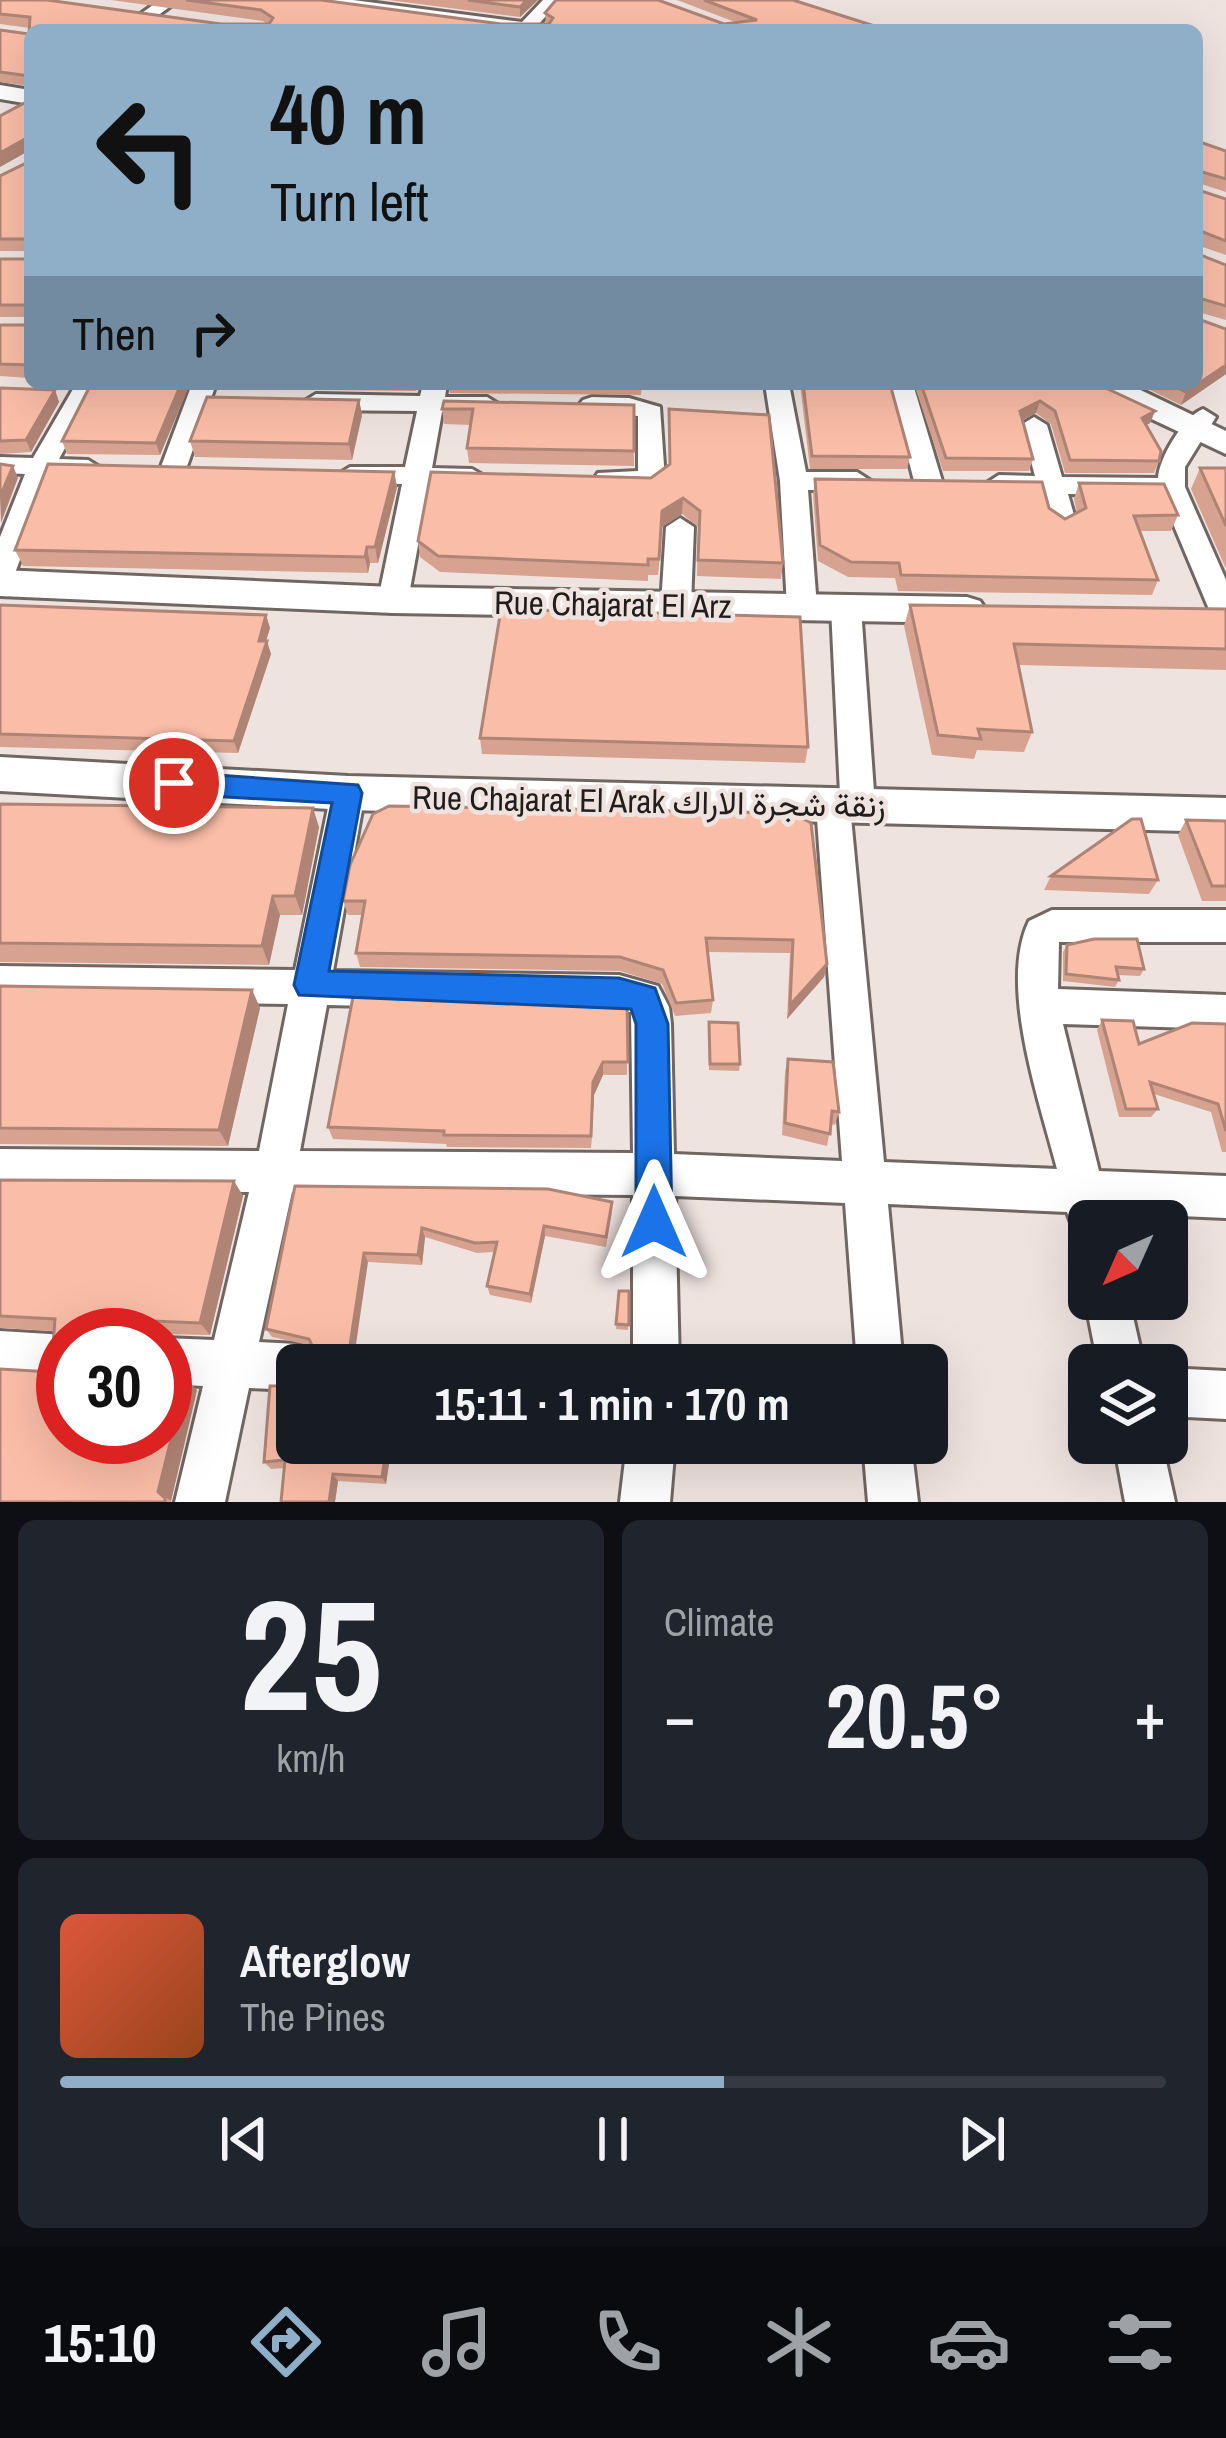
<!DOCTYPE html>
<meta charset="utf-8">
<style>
:root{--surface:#171b24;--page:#20242c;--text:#f1f3f6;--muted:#9ea1a6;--line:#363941;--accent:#8faec8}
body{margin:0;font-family:"Archivo Narrow",Vazirmatn,sans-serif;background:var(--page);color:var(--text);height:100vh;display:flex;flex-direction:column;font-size:45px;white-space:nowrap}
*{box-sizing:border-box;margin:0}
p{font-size:39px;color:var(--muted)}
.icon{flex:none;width:66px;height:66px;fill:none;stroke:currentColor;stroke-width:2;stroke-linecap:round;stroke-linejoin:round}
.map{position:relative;height:1502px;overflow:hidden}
.details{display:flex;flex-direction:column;gap:18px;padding:18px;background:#0d0f14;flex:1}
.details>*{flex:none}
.top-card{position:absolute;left:24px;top:24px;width:1179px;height:366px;border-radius:18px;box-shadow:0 12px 48px #0002;background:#8faec8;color:#111;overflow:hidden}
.needle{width:78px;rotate:225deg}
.fabs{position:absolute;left:1068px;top:1200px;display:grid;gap:24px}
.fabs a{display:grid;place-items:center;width:120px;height:120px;border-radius:18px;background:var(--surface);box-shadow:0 12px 48px #0002;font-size:60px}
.speed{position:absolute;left:36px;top:1308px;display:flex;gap:24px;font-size:60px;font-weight:700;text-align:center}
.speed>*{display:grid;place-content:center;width:156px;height:156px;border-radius:50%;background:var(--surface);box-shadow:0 12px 48px #0002;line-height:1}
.speed .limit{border:18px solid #d22;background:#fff;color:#111}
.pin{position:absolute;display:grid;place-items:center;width:102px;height:102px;color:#fff;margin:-51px;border:6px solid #fff;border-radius:50%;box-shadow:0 3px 12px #0007}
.me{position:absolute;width:132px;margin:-66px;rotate:0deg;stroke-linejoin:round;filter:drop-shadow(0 0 9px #0008)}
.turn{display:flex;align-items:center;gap:42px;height:252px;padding:0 48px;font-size:54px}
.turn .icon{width:156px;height:156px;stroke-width:2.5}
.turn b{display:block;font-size:84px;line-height:102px}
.then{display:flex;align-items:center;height:114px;padding:0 48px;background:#0003;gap:24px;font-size:45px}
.big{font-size:90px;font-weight:700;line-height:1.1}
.details .widget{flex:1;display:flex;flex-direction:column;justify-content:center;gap:18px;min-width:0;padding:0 42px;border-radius:18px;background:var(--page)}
.details .dial{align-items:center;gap:0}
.dial b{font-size:156px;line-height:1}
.song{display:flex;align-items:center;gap:36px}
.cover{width:144px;height:144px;border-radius:18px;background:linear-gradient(135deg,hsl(10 70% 55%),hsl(20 70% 35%))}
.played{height:12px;border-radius:6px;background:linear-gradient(90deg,var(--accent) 60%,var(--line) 60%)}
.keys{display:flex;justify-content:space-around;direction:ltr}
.heat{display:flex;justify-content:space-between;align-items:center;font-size:66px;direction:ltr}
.details .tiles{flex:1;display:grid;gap:18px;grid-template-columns:1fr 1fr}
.widget:last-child{grid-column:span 2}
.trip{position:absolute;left:276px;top:1344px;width:672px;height:120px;border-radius:18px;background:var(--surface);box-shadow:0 12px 48px #0002;font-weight:700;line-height:120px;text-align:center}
.tab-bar{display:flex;height:192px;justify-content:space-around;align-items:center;background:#090b0e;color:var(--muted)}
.tab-bar .icon{width:84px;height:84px}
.tab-bar .current{color:var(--accent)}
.tab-bar b{font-size:54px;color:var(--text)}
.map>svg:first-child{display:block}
</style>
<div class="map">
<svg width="1226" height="1502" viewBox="0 0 1226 1502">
<rect width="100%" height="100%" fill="#efe3df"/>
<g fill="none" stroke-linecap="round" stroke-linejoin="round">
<g stroke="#706662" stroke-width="6">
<path id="minor" d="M 160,0 L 179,0 L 138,30 L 118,30 Z
M 307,0 L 353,0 L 522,22 L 543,0 L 560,0 L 538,25 L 549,30 L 502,30 L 315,5 Z
M 76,384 L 100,384 L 59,459 L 88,460 L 101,468 L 88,476 L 52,475 L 15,573 L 0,583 L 0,537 L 25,474 L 0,473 L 0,457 L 33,458 Z
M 192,384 L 216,384 L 185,472 L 172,480 L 159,472 Z
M 423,384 L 447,384 L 445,397 L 487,397 L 500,405 L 487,413 L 442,412 L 432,468 L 472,469 L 486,477 L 472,485 L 429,485 L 408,600 L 393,610 L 378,600 L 402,484 L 350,483 L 337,475 L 350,467 L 405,467 L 417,411 L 316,410 L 303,402 L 316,394 L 420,396 Z
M 765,384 L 789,384 L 806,472 L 857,472 L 871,481 L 857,490 L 808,490 L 817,607 L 802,617 L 787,607 L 780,481 Z
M 889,384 L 913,384 L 942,481 L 938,487 L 918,487 L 914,481 Z
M 592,397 L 629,398 L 660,407 L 665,480 L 661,486 L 598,485 L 594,479 L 598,473 L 638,471 L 638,416 L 583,410 L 579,405 L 583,400 Z
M 1203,409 L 1216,417 L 1185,467 L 1185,487 L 1226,580 L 1226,624 L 1211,614 L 1161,495 L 1068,494 L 1076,522 L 1062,531 L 1048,522 L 1040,493 L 999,493 L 985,484 L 999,475 L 1035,476 L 1021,425 L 1034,417 L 1047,425 L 1062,477 L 1158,478 C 1159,458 1184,416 1203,409 Z
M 680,518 L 694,527 L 691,605 L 676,615 L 661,605 L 666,527 Z
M 846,598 L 861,608 L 875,806 L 870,816 L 851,817 L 884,1162 L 1057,1169 C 1040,1103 998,984 1029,921 L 1052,910 L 1226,910 L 1226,942 L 1059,942 L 1058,989 L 1226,995 L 1226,1029 L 1063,1024 L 1099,1171 L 1226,1176 L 1226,1218 L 1111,1213 L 1113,1221 L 1089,1221 L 1089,1242 L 1076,1236 L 1067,1212 L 888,1204 L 903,1365 L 857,1365 L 845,1203 L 675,1196 L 679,1365 L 633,1365 L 633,1195 L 292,1192 L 259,1342 L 297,1344 L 313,1351 L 319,1365 L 297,1365 L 297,1390 L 249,1388 L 225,1502 L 175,1502 L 203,1386 L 165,1384 L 165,1338 L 214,1340 L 249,1192 L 0,1191 L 0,1149 L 259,1151 L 288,1004 L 0,1000 L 0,966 L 295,970 L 331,793 L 336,784 L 348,780 L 360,784 L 365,793 L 333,971 L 619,975 L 658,986 L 669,1007 L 671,1024 L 674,1154 L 842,1161 L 816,805 L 821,795 L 840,794 L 831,608 ZM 327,1005 L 631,1012 L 633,1153 L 300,1151 Z
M 1089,1288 L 1089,1299 L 1129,1299 L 1144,1365 L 1098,1365 L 1085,1299 Z
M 0,1331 L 66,1335 L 63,1380 L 0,1377 Z
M 1167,1368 L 1226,1371 L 1226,1419 L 1167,1416 Z
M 627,1443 L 675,1443 L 670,1502 L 620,1502 Z
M 863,1443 L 911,1443 L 918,1502 L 868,1502 Z
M 1114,1443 L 1162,1443 L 1175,1502 L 1125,1502 Z"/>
</g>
<g stroke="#706662" stroke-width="6">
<path id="tertiary" d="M 0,85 L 30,90 L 30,104 L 0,99 Z
M 1087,384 L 1128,384 L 1226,431 L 1226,454 L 1092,391 Z
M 0,570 L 393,587 L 967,597 L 980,601 L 986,610 L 980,619 L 967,623 L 393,613 L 0,596 Z
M 0,757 L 348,776 L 1226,798 L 1226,832 L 348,810 L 0,791 Z"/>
</g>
<use href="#minor" fill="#fff" fill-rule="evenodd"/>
<use href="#tertiary" fill="#fff" fill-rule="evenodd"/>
</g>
<path fill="#d7a390" d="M 0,0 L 221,24 L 267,24 L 263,21 L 111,0 L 321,0 L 501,24 L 546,24 L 545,13 L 724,24 L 735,22 L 677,0 L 793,0 L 887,30 L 30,30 L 30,378 L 0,376 L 0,325 L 28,325 L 28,317 L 0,317 L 0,259 L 29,259 L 29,251 L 0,251 L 0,176 L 28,162 L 28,151 L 0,167 L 0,116 L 28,101 L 29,86 L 0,82 L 0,30 L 29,34 L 30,28 L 0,24 Z
M 388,0 L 538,0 L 520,17 Z
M 1197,141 L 1226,151 L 1226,192 L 1198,183 L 1198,190 L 1226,199 L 1226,255 L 1197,245 L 1198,254 L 1226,265 L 1226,320 L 1198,312 L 1198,319 L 1226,329 L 1226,374 L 1181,405 L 1138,384 L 1197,384 Z
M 91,384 L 190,384 L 160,455 L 67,454 L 62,441 Z
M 218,384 L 419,384 L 416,391 L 219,389 Z
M 448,384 L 642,384 L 641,395 L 450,393 Z
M 800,384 L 890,384 L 910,457 L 907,469 L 810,469 Z
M 914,384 L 1097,384 L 1155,411 L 1150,423 L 1146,425 L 1159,461 L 1154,473 L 1065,473 L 1051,424 L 1036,413 L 1023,420 L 1033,459 L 1029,471 L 943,471 Z
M 0,388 L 55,390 L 59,402 L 31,452 L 0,454 Z
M 359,400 L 362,415 L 352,460 L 195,457 L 190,441 Z
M 634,405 L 634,466 L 469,463 L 467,448 L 471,425 L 444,424 L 442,409 Z
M 1200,468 L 1226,468 L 1226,569 L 1191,489 Z
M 394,472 L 397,487 L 378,563 L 370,563 L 368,573 L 23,566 L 15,550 Z
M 651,478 L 783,563 L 781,579 L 697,576 L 698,527 L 682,514 L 662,527 L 658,575 L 648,575 L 648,581 L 440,572 L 420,557 L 418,541 Z
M 815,479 L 1049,508 L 1065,519 L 1077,513 L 1074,499 L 1079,483 L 1178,515 L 1171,531 L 1140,531 L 1158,580 L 1152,595 L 898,591 L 895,578 L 848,577 L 818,561 L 813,495 Z
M 0,605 L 266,615 L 270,628 L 266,641 L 271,654 L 238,753 L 0,747 Z
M 910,605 L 1226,609 L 1226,670 L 1019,665 L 1032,732 L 1024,752 L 977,750 L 974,759 L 932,755 L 904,626 Z
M 480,738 L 808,747 L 805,763 L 482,754 Z
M 0,804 L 319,827 L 302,915 L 280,915 L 269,965 L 0,962 Z
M 793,813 L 827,964 L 824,977 L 787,1019 L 790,953 L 708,952 L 713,1000 L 711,1013 L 675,1016 L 662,984 L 620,971 L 360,967 L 356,953 L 363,915 L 348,915 L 343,901 Z
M 1186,820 L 1226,821 L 1226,901 L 1202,901 L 1178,835 Z
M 1051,876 L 1158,880 L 1149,894 L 1044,890 Z
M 1067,945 L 1144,969 L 1140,976 L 1118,975 L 1119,980 L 1115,987 L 1063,981 L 1063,952 Z
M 0,986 L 252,990 L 260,1008 L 228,1146 L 0,1144 Z
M 627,1003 L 627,1075 L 603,1075 L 594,1095 L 591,1148 L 447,1147 L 446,1144 L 333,1139 L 328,1127 Z
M 1102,1020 L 1139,1044 L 1226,1024 L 1226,1152 L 1222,1152 L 1211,1112 L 1154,1094 L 1158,1109 L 1151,1117 L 1119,1117 L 1097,1030 Z
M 709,1022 L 740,1064 L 739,1071 L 709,1070 Z
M 788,1059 L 839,1112 L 835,1125 L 831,1124 L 827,1146 L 782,1135 L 785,1072 Z
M 0,1180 L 234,1181 L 243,1196 L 210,1335 L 165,1334 L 63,1335 L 63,1437 L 197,1390 L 171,1501 L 172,1502 L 0,1502 L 51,1372 L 54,1331 L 0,1328 Z
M 295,1186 L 612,1212 L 606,1247 L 545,1236 L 531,1303 L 490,1295 L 487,1286 L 495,1252 L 477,1253 L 425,1237 L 422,1265 L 368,1262 L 297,1443 L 392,1443 L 386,1484 L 338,1481 L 335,1502 L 281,1502 L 285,1468 L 271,1469 L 264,1462 L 294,1386 L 318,1358 L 313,1346 L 272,1337 L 266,1329 Z
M 619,1291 L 629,1291 L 628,1330 L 616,1329 Z"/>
<path fill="#af8475" d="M 527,0 L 538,0 L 520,17 L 520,7 Z
M 27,138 L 30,150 L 0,167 L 0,153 Z
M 1226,365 L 1226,374 L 1181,405 L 1186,392 Z
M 181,384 L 190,384 L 160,455 L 156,443 Z
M 55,390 L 59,402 L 31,452 L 26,440 Z
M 359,400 L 362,415 L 352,460 L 349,444 Z
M 1040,401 L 1036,413 L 1017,423 L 1020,411 Z
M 1155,411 L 1150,423 L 1137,431 L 1142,418 Z
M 13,466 L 18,478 L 1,523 L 0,497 Z
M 394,472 L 397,487 L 378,563 L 375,547 Z
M 683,498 L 682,514 L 662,527 L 658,575 L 662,511 Z
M 367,547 L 370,563 L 368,573 L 365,557 Z
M 266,615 L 270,628 L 262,654 L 259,641 Z
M 267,641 L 271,654 L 238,753 L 234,741 Z
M 313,808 L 319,827 L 302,915 L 295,896 Z
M 273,896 L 280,915 L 269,965 L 262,946 Z
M 827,964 L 824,977 L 787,1019 L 790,1005 Z
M 252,990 L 260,1008 L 228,1146 L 219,1130 Z
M 603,1062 L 603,1075 L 594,1095 L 591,1148 L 593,1082 Z
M 234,1181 L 243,1196 L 210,1335 L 200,1323 Z
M 544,1226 L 545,1236 L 531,1303 L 530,1294 Z
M 422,1228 L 425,1237 L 422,1265 L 418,1255 Z
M 364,1253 L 368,1262 L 353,1365 L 347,1365 Z
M 153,1321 L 165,1334 L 164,1335 L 148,1335 L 148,1325 Z
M 186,1379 L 197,1390 L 171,1501 L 158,1492 Z
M 387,1443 L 392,1443 L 386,1484 L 382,1477 Z
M 333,1474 L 338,1481 L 335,1502 L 329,1502 Z"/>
<path fill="#fabda7" stroke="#af8475" stroke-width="3" d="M 0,0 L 47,0 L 221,24 L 269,24 L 273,18 L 261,10 L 186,0 L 321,0 L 501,24 L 549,24 L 553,18 L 545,13 L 556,0 L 658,0 L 724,24 L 757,20 L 704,0 L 793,0 L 887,30 L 30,30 L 30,365 L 0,364 L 0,325 L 28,325 L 28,305 L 0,305 L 0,259 L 29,259 L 29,239 L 0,239 L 0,176 L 28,162 L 27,138 L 0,153 L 0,116 L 28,101 L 30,76 L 0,72 L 0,30 L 29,34 L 30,17 L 0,14 Z
M 468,0 L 527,0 L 520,7 Z
M 1197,141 L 1226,151 L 1226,179 L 1199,171 L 1198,190 L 1226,199 L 1226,241 L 1203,232 L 1197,236 Z
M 1197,237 L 1198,254 L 1226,265 L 1226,306 L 1199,298 L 1198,319 L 1226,329 L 1226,365 L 1186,392 L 1169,384 L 1197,384 Z
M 91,384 L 181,384 L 156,443 L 62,441 Z
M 803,384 L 890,384 L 910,457 L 812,456 Z
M 921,384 L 1097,384 L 1155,411 L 1142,418 L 1161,451 L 1159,461 L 1070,460 L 1055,411 L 1040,401 L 1020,411 L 1033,459 L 946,458 Z
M 0,388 L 55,390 L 26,440 L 0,441 Z
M 207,397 L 359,400 L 349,444 L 190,441 Z
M 444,401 L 634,405 L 634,451 L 467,448 L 473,409 L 442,409 Z
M 669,409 L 769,415 L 783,563 L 698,560 L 700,511 L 683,498 L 662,511 L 659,559 L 648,559 L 648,565 L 438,556 L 418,541 L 431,472 L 651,478 L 670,464 Z
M 0,464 L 13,466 L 0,497 Z
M 48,464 L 394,472 L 375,547 L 367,547 L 365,557 L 15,550 Z
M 1200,468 L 1226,468 L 1226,526 Z
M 815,479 L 1042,482 L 1049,508 L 1065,519 L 1086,508 L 1079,483 L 1164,484 L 1178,515 L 1134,516 L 1158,580 L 901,575 L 899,563 L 851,562 L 820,545 Z
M 0,605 L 266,615 L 259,641 L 267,641 L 234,741 L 0,734 Z
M 910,605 L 1226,609 L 1226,649 L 1014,644 L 1032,732 L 978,729 L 981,739 L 938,735 Z
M 501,609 L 800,617 L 808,747 L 480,738 Z
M 0,804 L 313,808 L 295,896 L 273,896 L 262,946 L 0,943 Z
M 389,806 L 793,813 L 811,823 L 827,964 L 790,1005 L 793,940 L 706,938 L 713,1000 L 676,1003 L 663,970 L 620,957 L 356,953 L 365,901 L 343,901 L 350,865 L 373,814 Z
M 1132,819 L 1141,819 L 1158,880 L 1051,876 Z
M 1186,820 L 1226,821 L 1226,886 L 1212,886 Z
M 1094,939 L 1137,939 L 1144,969 L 1116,967 L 1119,980 L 1066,974 L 1067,945 Z
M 0,986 L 252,990 L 219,1130 L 0,1128 Z
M 353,997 L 627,1003 L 628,1062 L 603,1062 L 593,1082 L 591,1136 L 444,1135 L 444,1131 L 328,1127 Z
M 1102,1020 L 1133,1021 L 1139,1044 L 1192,1023 L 1226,1024 L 1226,1131 L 1218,1104 L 1150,1082 L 1158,1109 L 1126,1109 Z
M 709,1022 L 738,1023 L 740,1064 L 710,1064 Z
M 788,1059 L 833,1062 L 839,1112 L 832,1111 L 830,1134 L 785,1123 Z
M 0,1180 L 234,1181 L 200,1323 L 153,1321 L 148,1325 L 148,1335 L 63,1335 L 63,1437 L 165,1437 L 165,1377 L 186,1379 L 158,1492 L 165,1498 L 165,1502 L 0,1502 L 0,1369 L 51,1372 L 55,1319 L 0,1316 Z
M 295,1186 L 548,1189 L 612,1202 L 606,1237 L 544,1226 L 530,1294 L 487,1286 L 497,1242 L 475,1243 L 422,1228 L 418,1255 L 364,1253 L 347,1365 L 297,1365 L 297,1443 L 387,1443 L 382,1477 L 333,1474 L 329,1502 L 281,1502 L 285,1460 L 264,1462 L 270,1386 L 294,1386 L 296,1361 L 318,1358 L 309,1339 L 266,1329 Z
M 619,1291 L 629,1291 L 629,1325 L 616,1324 Z"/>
<path fill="#1a73e8" stroke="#114b97" stroke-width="3" d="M 174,772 L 358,785 L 362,793 L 329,971 L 619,978 L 655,988 L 668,1024 L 672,1222 L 667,1235 L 654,1240 L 642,1235 L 636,1222 L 636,1024 L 631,1009 L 299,995 L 294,985 L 332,803 L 174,794 L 160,783 Z"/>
<g text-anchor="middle" stroke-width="9" stroke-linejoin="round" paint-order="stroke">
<g font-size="33" fill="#211d1c" stroke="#efe3df">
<text transform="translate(613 604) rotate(1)" y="12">Rue Chajarat El Arz</text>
<text transform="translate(649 801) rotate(1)" y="12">Rue Chajarat El Arak زنقة شجرة الاراك</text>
</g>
</g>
</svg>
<div class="fabs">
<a><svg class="needle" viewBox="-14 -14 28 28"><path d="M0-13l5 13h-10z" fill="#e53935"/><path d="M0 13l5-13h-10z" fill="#9ea1a6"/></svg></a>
<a><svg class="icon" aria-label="layers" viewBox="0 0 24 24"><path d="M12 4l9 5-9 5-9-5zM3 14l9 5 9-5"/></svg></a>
</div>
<div class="speed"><div class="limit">30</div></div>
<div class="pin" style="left:174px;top:783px;background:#d93025"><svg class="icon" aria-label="arrive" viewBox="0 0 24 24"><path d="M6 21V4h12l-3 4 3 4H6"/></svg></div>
<svg class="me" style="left:654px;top:1222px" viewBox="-20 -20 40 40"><path d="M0-17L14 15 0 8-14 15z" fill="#1a73e8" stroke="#fff" stroke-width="4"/></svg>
<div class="trip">15:11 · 1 min · 170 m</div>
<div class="top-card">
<div class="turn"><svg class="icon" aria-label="left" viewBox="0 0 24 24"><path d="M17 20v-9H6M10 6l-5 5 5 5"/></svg><div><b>40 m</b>Turn left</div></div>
<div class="then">Then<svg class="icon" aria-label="right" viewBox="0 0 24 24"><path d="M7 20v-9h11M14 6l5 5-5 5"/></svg></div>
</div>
</div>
<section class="details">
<div class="tiles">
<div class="widget dial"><b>25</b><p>km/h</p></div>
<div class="widget"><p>Climate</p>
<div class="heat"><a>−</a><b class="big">20.5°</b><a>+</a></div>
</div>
<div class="widget">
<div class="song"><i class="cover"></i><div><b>Afterglow</b><p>The Pines</p></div></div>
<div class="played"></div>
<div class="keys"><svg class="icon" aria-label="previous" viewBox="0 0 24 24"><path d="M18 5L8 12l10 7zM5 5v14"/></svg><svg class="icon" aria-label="pause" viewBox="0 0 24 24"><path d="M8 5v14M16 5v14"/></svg><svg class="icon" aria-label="next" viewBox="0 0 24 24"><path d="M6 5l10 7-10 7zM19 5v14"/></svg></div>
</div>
</div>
</section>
<nav class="tab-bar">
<b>15:10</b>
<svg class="icon current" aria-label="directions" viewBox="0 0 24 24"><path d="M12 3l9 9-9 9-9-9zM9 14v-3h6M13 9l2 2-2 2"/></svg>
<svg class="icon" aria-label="music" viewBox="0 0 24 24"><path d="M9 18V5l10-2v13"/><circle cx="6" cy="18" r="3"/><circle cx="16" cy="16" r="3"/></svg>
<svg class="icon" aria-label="phone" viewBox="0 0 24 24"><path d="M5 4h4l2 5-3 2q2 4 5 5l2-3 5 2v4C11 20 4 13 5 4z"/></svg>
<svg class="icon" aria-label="climate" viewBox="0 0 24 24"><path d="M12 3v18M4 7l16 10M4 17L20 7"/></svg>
<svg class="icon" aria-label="car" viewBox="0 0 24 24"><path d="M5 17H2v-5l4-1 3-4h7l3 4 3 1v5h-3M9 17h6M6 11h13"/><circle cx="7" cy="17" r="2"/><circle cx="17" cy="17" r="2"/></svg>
<svg class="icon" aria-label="filters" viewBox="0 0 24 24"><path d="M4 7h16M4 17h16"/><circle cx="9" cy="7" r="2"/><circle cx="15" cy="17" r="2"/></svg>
</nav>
